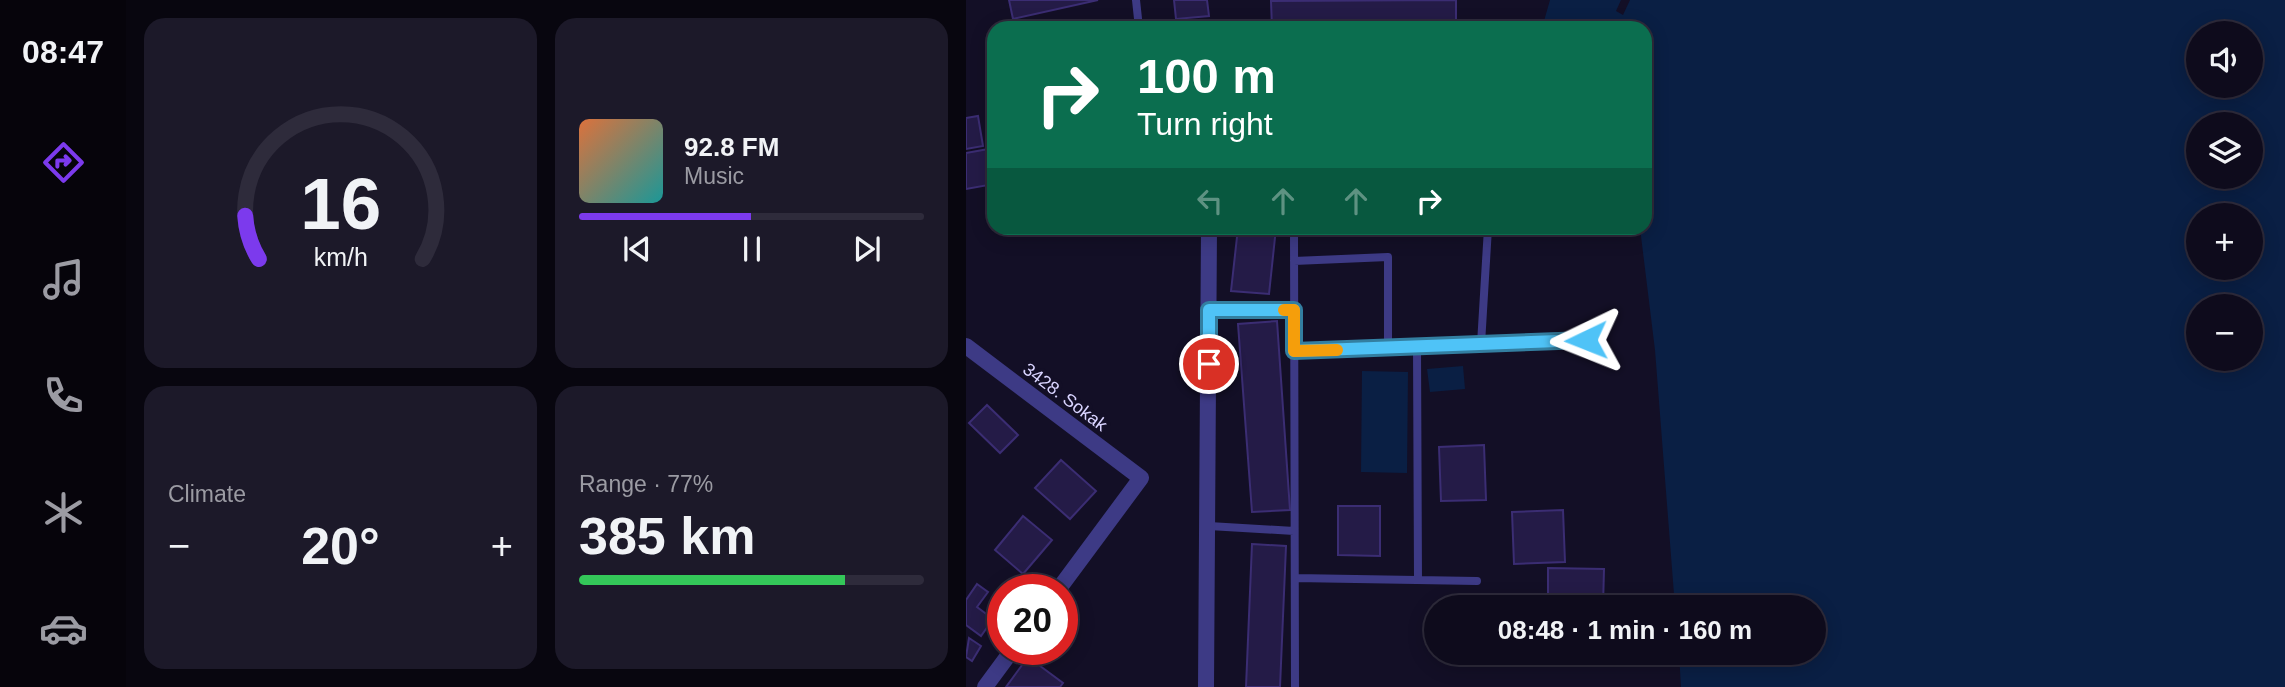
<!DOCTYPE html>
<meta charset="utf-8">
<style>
:root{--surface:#0e0b1c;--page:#1c1929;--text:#f1f3f6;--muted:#9b9ba3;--line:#2e2b3b;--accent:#7c3aed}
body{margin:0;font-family:Helvetica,sans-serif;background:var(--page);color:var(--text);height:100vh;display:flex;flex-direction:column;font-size:26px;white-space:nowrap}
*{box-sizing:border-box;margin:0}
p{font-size:23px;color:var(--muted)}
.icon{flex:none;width:38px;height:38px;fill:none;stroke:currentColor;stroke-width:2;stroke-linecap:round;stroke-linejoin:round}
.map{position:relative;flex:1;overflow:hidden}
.sheet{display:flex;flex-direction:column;gap:18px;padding:18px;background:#08060f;width:840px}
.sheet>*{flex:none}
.guide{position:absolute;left:21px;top:21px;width:665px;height:214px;border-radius:21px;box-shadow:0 4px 18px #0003,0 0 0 2px var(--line);background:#0b6e4f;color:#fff;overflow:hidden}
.buttons{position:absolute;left:1220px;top:21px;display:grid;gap:14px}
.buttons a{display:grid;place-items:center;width:77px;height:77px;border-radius:50%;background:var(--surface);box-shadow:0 4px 18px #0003,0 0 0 2px var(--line);font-size:35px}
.speed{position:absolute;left:21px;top:574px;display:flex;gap:14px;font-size:35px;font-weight:700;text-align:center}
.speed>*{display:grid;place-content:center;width:91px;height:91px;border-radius:50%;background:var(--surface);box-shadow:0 4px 18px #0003,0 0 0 2px var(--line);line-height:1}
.speed .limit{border:10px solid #d22;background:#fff;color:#111}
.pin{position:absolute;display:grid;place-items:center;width:60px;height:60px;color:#fff;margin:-30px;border:4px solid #fff;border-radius:50%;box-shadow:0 2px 7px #0007}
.me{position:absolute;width:77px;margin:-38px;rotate:268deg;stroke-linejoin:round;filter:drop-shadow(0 0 5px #0008)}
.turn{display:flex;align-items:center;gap:24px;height:147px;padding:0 35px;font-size:32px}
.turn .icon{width:91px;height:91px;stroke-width:2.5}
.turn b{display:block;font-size:49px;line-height:60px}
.lanes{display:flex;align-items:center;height:66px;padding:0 35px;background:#0003;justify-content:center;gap:35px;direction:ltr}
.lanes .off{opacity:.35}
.big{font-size:52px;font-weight:800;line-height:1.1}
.sheet .widget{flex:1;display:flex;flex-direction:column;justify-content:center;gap:10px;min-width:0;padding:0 24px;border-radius:21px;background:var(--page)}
.sheet .dial{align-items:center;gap:0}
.dial svg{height:182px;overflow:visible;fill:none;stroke:var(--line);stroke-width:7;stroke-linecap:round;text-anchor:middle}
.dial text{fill:var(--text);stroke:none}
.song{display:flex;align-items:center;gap:21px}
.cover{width:84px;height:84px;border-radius:10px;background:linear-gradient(135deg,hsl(20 70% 55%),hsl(180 70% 35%))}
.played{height:7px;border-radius:4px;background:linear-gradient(90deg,var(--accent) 50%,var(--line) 50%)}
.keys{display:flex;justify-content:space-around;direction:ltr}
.heat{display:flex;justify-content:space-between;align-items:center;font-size:38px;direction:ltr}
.charge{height:10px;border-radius:5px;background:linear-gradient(90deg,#34c759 77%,var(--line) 0)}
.sheet .tiles{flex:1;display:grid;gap:18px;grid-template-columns:repeat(2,1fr)}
.trip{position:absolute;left:458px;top:595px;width:402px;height:70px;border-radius:35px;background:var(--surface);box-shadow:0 4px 18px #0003,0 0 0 2px var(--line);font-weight:800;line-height:70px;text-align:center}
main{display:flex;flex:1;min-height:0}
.tab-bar{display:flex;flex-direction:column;width:126px;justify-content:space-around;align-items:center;background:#06040b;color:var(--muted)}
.tab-bar .icon{width:49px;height:49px}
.tab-bar .on{color:var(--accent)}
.tab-bar b{font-size:32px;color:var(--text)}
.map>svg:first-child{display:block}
</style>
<main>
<nav class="tab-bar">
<b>08:47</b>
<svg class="icon on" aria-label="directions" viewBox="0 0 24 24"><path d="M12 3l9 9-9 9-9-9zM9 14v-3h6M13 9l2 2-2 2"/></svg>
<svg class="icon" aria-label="music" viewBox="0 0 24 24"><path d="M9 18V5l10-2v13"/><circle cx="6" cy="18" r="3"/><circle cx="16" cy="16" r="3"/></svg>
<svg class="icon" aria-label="phone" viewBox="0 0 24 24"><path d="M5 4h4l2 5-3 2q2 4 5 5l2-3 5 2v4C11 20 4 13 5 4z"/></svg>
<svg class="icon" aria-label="climate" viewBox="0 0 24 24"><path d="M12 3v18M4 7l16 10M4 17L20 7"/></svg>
<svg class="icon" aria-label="car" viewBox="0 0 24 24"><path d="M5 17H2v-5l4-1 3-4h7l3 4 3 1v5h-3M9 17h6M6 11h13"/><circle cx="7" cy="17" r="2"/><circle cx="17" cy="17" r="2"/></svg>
</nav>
<section class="sheet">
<div class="tiles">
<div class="widget dial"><svg viewBox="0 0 100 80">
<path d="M14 69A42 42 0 1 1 86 69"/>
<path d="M14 69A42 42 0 0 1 8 50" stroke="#7c3aed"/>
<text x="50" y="56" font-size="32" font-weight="700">16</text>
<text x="50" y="72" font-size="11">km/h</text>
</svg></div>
<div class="widget">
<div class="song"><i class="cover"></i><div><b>92.8 FM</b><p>Music</p></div></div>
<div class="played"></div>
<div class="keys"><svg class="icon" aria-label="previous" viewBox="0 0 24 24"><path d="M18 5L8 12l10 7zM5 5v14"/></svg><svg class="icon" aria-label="pause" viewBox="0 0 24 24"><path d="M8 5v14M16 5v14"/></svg><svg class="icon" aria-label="next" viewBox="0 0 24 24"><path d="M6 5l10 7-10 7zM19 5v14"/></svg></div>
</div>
<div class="widget"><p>Climate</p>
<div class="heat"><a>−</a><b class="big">20°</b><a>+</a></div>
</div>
<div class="widget"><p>Range · 77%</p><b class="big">385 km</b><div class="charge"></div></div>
</div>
</section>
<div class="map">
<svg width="1319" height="687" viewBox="0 0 1319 687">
<rect width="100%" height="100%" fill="#130f26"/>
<path fill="#0a1f44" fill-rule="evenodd" d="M 584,0 L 655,0 L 650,11 L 657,15 L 664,0 L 1319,0 L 1319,687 L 715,687 L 713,653 L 849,653 L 849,607 L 709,607 L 689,350 L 674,228 L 679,228 L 679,28 L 576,28 ZM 1232,33 L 1284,33 L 1284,86 L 1232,86 ZM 1232,124 L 1284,124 L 1284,177 L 1232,177 ZM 1232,215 L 1284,215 L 1284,268 L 1232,268 ZM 1232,306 L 1284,306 L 1284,359 L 1232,359 Z
M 497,366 L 499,389 L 464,392 L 461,369 Z
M 396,371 L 442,372 L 441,473 L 395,472 Z"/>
<path fill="#241b47" stroke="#3b2d73" stroke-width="2" d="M 43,0 L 132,0 L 47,19 Z
M 208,0 L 241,0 L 243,16 L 210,19 Z
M 490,0 L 490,28 L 306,28 L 305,1 Z
M 12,116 L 17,146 L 0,149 L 0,118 Z
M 28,148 L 28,184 L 0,189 L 0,153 Z
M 272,228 L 310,228 L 303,294 L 265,291 Z
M 311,321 L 324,510 L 286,512 L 272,324 Z
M 21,405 L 52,435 L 34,453 L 3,423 Z
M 518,445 L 520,500 L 475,501 L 473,447 Z
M 95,460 L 130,491 L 104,519 L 69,488 Z
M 372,506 L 414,506 L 414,556 L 372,555 Z
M 597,510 L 599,562 L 548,564 L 546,512 Z
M 57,516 L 86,540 L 57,574 L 29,550 Z
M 286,544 L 320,546 L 314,687 L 280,687 Z
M 582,568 L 638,569 L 637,607 L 582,607 Z
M 11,584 L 22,592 L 11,607 L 27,619 L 15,636 L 0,625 L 0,600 Z
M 3,638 L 15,646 L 6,661 L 0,657 Z
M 62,657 L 97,683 L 94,687 L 40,687 Z"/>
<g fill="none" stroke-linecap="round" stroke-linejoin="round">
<path stroke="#3d3a85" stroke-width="8" d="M 170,0 L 173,28
M 328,228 L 329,687
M 328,261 L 422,257 L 422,348
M 243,310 L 328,310
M 515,344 L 522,228
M 451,347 L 452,580
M 328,351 L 619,340
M 243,526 L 328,531
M 329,578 L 511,581"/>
<path stroke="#3d3a85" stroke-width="16" d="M 0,346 L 175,478 L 92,590
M 19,687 L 47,649
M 240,687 L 243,228"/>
</g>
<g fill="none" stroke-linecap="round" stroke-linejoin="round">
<g stroke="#337fa1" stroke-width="18">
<path id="route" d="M 243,364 L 243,310 L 328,310 L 328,351 L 620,340"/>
</g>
<use href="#route" stroke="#4fc3f7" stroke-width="12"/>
<path stroke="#f59e0b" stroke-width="12" d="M 318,310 L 328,310 L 328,351 L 371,350"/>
</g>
<g text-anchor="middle" stroke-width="7" stroke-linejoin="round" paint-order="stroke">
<g font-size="18" fill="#d9d4ff" stroke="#130f26">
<text transform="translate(99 397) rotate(37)" y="6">3428. Sokak</text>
</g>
</g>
</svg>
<div class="buttons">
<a><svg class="icon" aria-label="sound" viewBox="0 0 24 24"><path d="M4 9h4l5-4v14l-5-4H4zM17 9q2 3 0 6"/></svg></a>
<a><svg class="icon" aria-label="layers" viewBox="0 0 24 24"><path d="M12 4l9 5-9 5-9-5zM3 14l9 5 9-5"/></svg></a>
<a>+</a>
<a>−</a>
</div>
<div class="speed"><div class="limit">20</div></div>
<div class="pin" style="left:243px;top:364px;background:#d93025"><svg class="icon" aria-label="arrive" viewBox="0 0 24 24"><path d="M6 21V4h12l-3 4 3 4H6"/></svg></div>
<svg class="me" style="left:620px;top:340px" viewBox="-20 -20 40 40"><path d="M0-17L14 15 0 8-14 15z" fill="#4fc3f7" stroke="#fff" stroke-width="4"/></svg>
<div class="trip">08:48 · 1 min · 160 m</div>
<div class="guide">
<div class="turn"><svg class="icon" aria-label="right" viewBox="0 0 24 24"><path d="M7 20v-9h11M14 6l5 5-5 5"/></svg><div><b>100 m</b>Turn right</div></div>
<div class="lanes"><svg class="icon off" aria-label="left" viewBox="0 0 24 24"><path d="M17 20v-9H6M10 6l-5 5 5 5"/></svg><svg class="icon off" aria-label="ahead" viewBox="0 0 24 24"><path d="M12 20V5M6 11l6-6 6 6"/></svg><svg class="icon off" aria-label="ahead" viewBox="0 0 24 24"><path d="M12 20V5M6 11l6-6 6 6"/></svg><svg class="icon" aria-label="right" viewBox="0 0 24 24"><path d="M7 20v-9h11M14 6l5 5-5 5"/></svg></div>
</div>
</div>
</main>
